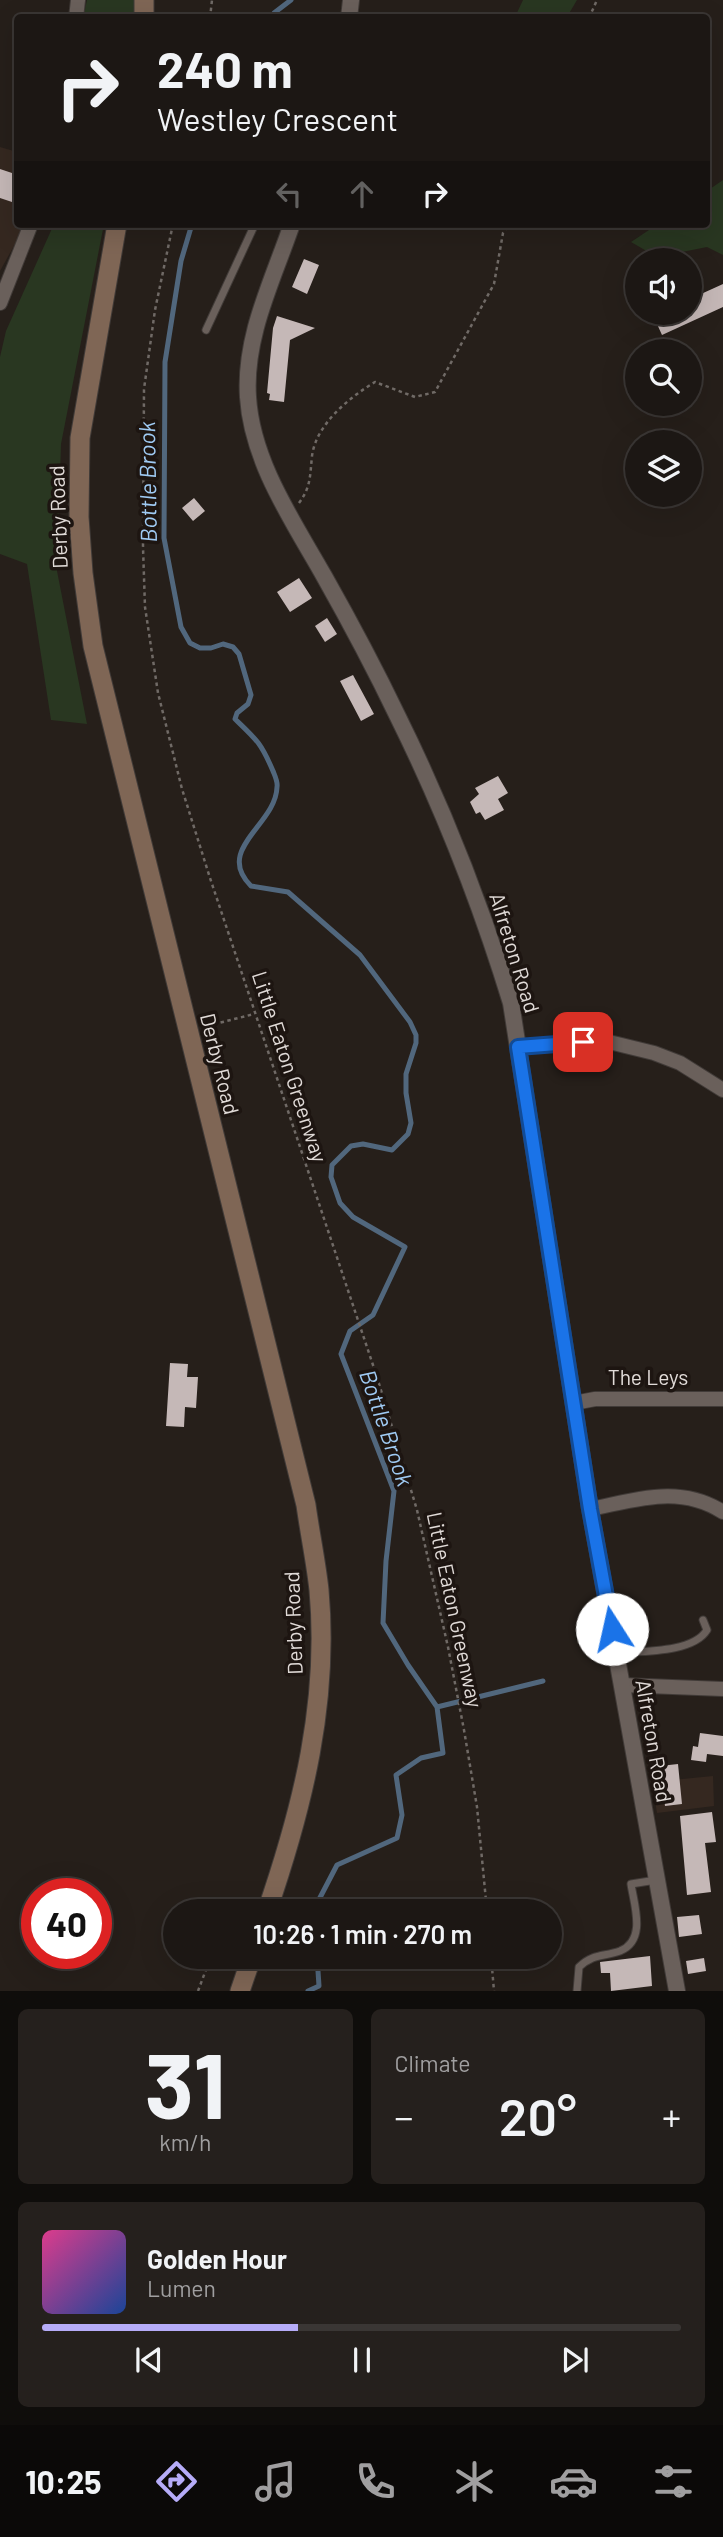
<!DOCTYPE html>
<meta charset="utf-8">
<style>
:root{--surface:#1c1714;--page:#25201d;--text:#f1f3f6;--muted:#a09fa0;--line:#3a3634;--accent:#b6acf8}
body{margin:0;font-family:Barlow,sans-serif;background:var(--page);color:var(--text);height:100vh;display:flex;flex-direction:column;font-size:26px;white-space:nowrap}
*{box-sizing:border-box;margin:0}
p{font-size:23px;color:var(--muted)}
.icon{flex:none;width:38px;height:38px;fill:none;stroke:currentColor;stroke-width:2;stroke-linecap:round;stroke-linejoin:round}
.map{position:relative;height:1991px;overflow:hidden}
.sheet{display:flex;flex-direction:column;gap:18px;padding:18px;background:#0f0d0b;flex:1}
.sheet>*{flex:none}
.hud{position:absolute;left:14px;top:14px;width:696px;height:214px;border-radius:7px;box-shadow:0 7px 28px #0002,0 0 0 2px var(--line);background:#1c1714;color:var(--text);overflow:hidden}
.tools{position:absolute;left:625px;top:248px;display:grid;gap:14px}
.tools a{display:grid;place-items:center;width:77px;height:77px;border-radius:50%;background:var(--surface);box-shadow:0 7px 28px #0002,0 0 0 2px var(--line);font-size:35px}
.speed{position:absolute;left:21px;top:1878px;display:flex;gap:14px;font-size:35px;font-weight:700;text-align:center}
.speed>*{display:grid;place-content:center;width:91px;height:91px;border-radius:50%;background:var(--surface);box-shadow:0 7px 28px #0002,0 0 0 2px var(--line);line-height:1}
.speed .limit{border:10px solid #d22;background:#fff;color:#111}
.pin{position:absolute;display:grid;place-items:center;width:60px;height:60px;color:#fff;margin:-30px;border-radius:14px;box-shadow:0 4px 10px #0006}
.me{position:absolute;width:77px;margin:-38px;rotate:350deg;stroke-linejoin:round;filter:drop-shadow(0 0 5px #0008)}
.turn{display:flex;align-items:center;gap:24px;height:147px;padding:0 28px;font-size:32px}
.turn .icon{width:91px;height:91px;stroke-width:2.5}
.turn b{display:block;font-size:49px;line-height:60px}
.lanes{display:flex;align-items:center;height:66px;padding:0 28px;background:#0003;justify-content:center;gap:35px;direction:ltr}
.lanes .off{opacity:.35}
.big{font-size:52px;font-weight:600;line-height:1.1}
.sheet .widget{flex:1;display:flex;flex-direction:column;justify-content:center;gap:10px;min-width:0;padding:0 24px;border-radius:10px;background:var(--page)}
.sheet .dial{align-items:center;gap:0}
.dial b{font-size:91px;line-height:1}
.song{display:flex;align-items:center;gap:21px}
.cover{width:84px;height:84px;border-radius:10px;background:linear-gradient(135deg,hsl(330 70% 55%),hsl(220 70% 35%))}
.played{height:7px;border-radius:4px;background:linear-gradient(90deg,var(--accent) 40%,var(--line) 40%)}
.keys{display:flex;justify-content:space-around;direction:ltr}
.heat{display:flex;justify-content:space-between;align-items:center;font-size:38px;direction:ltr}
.sheet .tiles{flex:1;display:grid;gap:18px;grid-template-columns:1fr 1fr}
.widget:last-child{grid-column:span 2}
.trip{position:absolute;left:163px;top:1899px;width:399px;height:70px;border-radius:35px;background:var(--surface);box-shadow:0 7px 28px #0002,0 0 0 2px var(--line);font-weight:600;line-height:70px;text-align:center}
.tab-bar{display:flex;height:112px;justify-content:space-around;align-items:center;background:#0b0908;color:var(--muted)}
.tab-bar .icon{width:49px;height:49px}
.tab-bar .on{color:var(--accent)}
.tab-bar b{font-size:32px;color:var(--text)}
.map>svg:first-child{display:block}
</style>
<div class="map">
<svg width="723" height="1991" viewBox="0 0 723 1991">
<rect width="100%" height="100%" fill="#261f1a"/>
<path fill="#352820" d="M 0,147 L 17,152 L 18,224 L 26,224 L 0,271 Z
M 713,1776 L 714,1806 L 657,1813 L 652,1782 Z"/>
<path fill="#293721" d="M 87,0 L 134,0 L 136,17 L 83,18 Z
M 523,0 L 577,0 L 567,17 L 515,17 Z
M 723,180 L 723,255 L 707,247 L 657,257 L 631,242 L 658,224 L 707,224 L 707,191 Z
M 54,224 L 104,224 L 61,444 L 57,571 L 87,724 L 51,720 L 27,564 L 0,554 L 0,357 L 6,331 Z"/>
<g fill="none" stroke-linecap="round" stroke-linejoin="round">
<path stroke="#51677d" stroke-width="5" d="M 273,18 L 274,13 L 291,0
M 192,224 L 181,261 L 165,362 L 164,538 L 181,627 L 190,643 L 200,648 L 211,648 L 223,644 L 233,647 L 239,654 L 251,695 L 248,704 L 237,713 L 235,719 C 257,740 261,743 273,771 C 275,776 278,782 277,787 C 276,825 214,849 251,886 L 288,892 L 360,955 L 410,1022 L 416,1035 L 416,1043 L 406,1074 L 406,1093 L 411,1123 L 408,1134 L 392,1150 L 363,1144 L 351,1146 L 332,1165 L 331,1177 L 340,1203 L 353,1217 L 405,1247 L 373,1315 L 350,1331 L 341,1354 L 394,1491 L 386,1561 L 383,1623 L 408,1665 L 437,1707 L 443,1753 L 421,1758 L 396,1775 L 402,1815 L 397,1838 L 337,1865 L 313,1911
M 437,1707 L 543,1681
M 308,1991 L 319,1986 L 317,1956"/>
</g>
<path fill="#c5b8b7" d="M 0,169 L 18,175 L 18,204 L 0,198 Z
M 304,259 L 319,265 L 307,294 L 292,287 Z
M 723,284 L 723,307 L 662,335 L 652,313 L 690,313 L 690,299 Z
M 277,316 L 315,328 L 290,340 L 284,402 L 269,400 L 270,394 L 267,393 L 273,328 Z
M 194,498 L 205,511 L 193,521 L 182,508 Z
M 299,578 L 312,598 L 290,612 L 277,592 Z
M 327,618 L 337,634 L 325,642 L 315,626 Z
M 353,675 L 374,714 L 361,721 L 340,681 Z
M 498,776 L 508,793 L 498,799 L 504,810 L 485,820 L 480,812 L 476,814 L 470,802 L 479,794 L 475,788 Z
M 170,1363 L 188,1364 L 187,1377 L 198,1377 L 196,1408 L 185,1407 L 184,1427 L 166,1426 Z
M 700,1733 L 723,1736 L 723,1756 L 707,1754 L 706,1762 L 691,1760 L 693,1746 L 698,1747 Z
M 678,1764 L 682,1804 L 665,1806 L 660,1766 Z
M 712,1812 L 716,1842 L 705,1843 L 711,1892 L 687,1895 L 680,1816 Z
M 699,1915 L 702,1934 L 679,1937 L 677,1917 Z
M 650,1956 L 652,1986 L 611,1991 L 610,1973 L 601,1973 L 600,1962 Z
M 704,1958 L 706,1971 L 688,1974 L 686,1961 Z"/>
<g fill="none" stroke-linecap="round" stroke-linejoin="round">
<g stroke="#413b38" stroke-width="9">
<path id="service" d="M 206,330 L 255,224
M 617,1653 C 642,1651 693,1653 707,1630 L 703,1620
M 577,1991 L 579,1967 C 594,1953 604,1957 620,1951 C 647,1940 634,1905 631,1884 L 656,1880"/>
</g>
<g stroke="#413b38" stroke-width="16">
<path id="minor" d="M 76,18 L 78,0
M 0,303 L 31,224
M 518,1047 L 605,1041 L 654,1053 L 680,1063 L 723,1090
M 574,1403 L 595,1399 L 723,1399
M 590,1509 C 637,1500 679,1484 723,1512
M 622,1685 L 723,1689"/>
</g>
<g stroke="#413b38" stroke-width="18">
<path id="tertiary" d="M 349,18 L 351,0
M 292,224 C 273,280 244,336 248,397 C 252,462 293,521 324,576 C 350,622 375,669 398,717 C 443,808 481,905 511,1003 L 590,1509 L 677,1991"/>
</g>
<g stroke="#413b38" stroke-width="21">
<path id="secondary" d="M 144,18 L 144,0
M 117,224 L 80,438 L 79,517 L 83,573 L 93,646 L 306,1505 C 310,1534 316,1562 319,1590 C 329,1702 303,1806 267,1911
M 240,1991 L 252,1956"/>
</g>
<path stroke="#706a66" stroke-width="2.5" stroke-dasharray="3.5 3.5" stroke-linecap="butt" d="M 210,18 L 212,0
M 589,18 L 597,0
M 173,224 L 155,310 L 144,389 L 143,547 L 145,607 L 158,693 L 182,789 L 210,878 L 377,1377 L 417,1510 L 448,1647 L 464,1730 L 477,1807 L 487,1911
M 299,503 C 311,487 310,475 312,456 C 316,424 350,397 375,382 L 415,397 L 435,392 L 494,284 L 503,233 L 509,224
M 207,1026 L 254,1014
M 491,1956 L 494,1991
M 198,1991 L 210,1959 L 214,1956"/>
<use href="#service" stroke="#6a605b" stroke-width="7"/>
<use href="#minor" stroke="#6a605b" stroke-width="14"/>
<use href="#tertiary" stroke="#6a605b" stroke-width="16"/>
<use href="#secondary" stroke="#7f6655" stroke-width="19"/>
</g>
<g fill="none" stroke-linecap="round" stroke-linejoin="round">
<g stroke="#114b97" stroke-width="18">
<path id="route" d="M 583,1042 L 518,1047 L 590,1509 L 612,1629"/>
</g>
<use href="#route" stroke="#1a73e8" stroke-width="12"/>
</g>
<g text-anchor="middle" stroke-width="7" stroke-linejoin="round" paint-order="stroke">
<g font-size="21" fill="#e1dbd8" stroke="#1d1511">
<text transform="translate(59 517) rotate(-92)" y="7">Derby Road</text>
<text transform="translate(514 953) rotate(73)" y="7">Alfreton Road</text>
<text transform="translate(219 1064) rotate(76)" y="7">Derby Road</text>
<text transform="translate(289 1067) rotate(72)" y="7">Little Eaton Greenway</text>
<text x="648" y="1385">The Leys</text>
<text transform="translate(454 1610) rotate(78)" y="7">Little Eaton Greenway</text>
<text transform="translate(294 1623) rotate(-92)" y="7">Derby Road</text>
<text transform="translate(653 1741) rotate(80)" y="7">Alfreton Road</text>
</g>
<g font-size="23" font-style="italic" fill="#9fcaf3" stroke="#1d1511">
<text transform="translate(148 482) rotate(-91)" y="8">Bottle Brook</text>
<text transform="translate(386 1428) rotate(71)" y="8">Bottle Brook</text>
</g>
</g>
</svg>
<div class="tools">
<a><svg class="icon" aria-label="sound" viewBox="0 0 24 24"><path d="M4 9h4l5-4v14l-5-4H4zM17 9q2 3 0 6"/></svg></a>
<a><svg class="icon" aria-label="search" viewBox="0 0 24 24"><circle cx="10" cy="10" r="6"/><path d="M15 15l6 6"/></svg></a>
<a><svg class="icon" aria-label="layers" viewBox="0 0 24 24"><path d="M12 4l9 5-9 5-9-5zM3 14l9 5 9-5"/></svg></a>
</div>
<div class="speed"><div class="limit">40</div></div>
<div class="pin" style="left:583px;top:1042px;background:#d93025"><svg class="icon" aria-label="arrive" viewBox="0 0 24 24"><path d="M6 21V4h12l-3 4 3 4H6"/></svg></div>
<svg class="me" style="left:612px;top:1629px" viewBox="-20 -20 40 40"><circle r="19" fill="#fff"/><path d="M0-13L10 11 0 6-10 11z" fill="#1a73e8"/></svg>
<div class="trip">10:26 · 1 min · 270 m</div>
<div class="hud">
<div class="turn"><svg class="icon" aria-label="right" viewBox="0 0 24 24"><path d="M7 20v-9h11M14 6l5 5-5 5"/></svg><div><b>240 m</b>Westley Crescent</div></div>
<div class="lanes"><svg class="icon off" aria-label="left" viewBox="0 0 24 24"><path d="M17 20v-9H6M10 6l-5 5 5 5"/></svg><svg class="icon off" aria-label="ahead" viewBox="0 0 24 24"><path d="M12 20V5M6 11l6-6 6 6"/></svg><svg class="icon" aria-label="right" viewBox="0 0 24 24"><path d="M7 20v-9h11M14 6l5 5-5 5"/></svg></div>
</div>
</div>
<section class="sheet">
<div class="tiles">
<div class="widget dial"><b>31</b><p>km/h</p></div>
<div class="widget"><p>Climate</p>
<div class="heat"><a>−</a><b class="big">20°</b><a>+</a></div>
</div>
<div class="widget">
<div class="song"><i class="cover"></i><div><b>Golden Hour</b><p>Lumen</p></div></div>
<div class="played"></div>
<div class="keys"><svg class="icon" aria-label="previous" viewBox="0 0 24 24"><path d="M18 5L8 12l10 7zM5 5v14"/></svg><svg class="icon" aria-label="pause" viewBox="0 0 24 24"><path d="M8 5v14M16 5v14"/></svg><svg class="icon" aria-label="next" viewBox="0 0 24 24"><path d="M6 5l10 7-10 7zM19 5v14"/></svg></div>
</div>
</div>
</section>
<nav class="tab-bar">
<b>10:25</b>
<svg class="icon on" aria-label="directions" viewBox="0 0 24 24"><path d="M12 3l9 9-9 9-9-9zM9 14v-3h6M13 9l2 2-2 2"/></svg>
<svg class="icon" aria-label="music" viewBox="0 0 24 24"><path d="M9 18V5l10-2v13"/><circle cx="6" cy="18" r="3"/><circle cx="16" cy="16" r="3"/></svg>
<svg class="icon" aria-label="phone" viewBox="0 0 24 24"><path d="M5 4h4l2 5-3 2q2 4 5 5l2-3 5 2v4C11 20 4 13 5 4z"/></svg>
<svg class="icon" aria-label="climate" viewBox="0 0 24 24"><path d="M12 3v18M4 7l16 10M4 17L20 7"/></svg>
<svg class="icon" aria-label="car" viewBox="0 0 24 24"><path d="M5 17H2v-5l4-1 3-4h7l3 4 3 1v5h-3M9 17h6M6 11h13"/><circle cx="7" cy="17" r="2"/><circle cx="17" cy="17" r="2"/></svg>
<svg class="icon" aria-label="filters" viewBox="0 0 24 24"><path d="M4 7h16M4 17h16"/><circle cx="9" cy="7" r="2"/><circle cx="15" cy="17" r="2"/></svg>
</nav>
